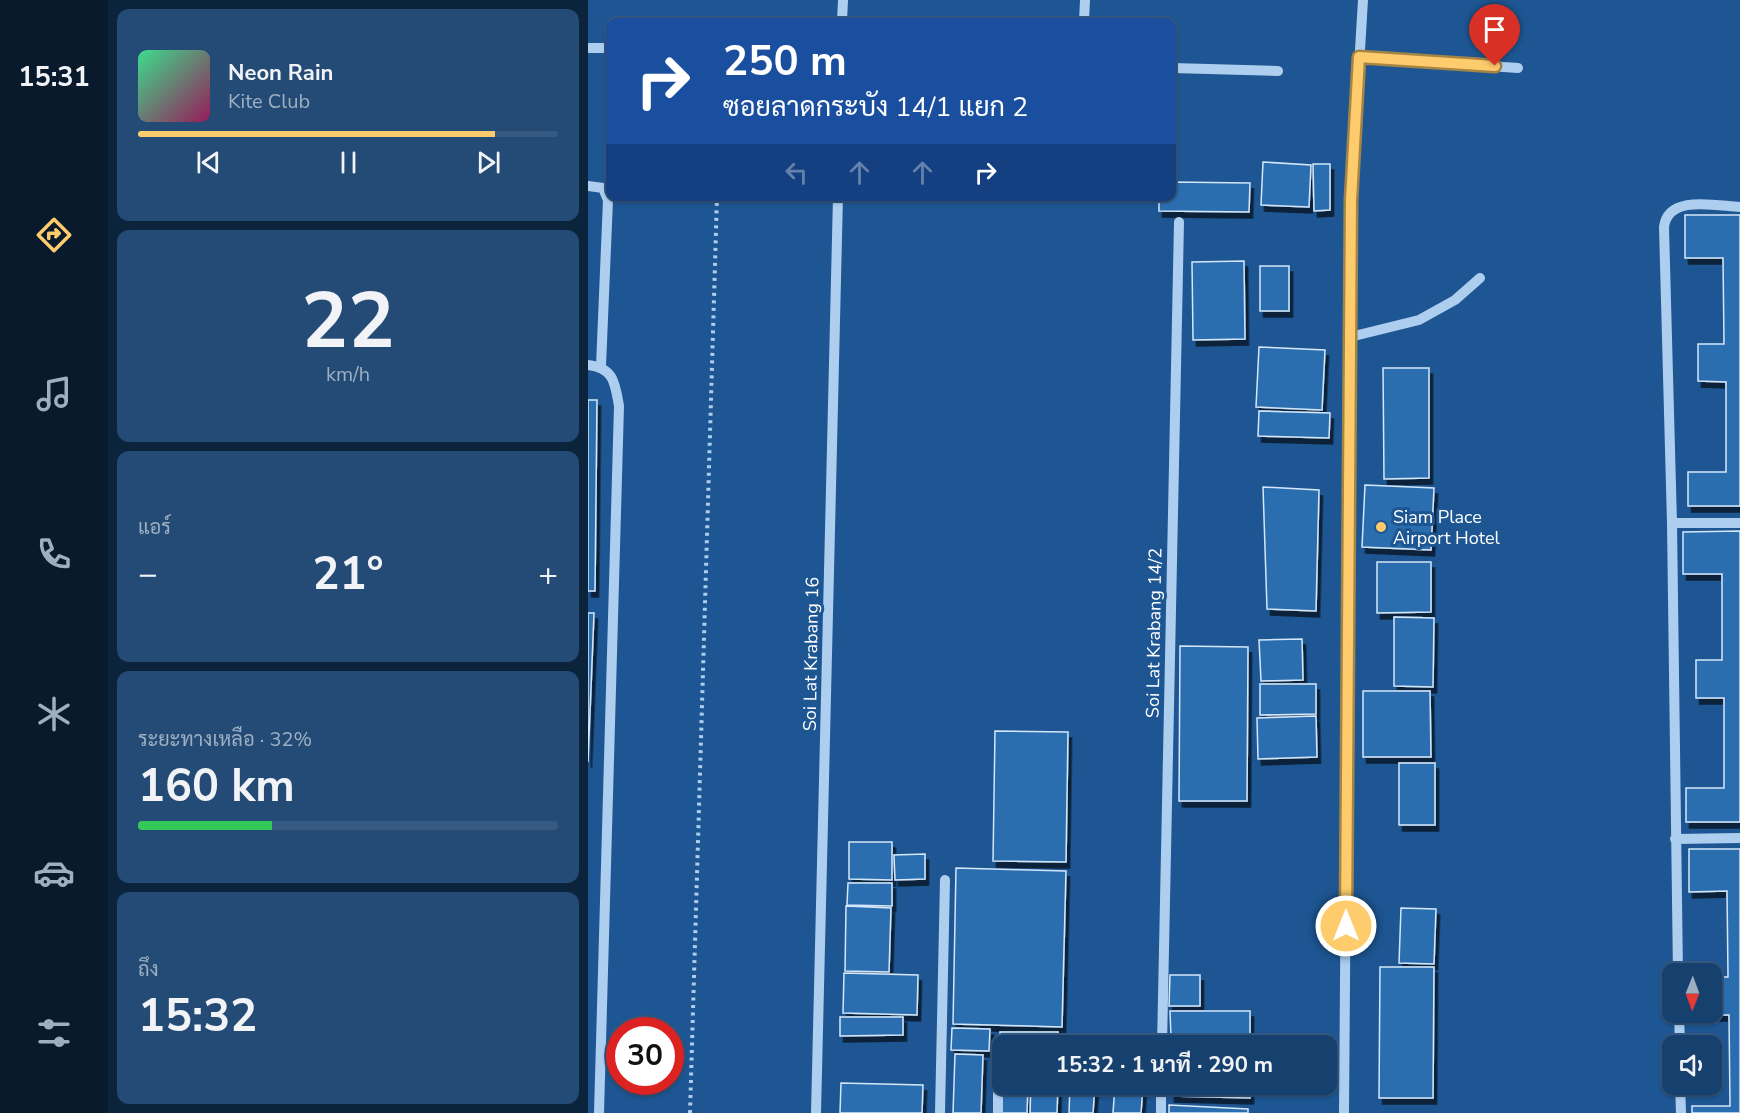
<!DOCTYPE html>
<html lang="th">
<meta charset="utf-8">
<style>
:root{--surface:#16406e;--page:#234b76;--text:#f1f3f6;--muted:#9eafc2;--line:#355981;--accent:#fecc6c}
body{margin:0;font-family:"Nunito Sans",Sarabun,sans-serif;background:var(--page);color:var(--text);height:100vh;display:flex;flex-direction:column;font-size:22px;white-space:nowrap}
*{box-sizing:border-box;margin:0}
p{font-size:20px;color:var(--muted)}
.icon{flex:none;width:33px;height:33px;fill:none;stroke:currentColor;stroke-width:2;stroke-linecap:round;stroke-linejoin:round}
.map{position:relative;flex:1;overflow:hidden}
.drawer{display:flex;flex-direction:column;gap:9px;padding:9px;background:#0c233c;width:480px}
.drawer>*{flex:none}
.banner{position:absolute;left:18px;top:18px;width:570px;height:183px;border-radius:12px;box-shadow:0 2px 4px #0004,0 0 0 2px var(--line);background:#1a4fa0;color:#fff;overflow:hidden}
.needle{width:39px;rotate:181deg}
.tools{position:absolute;left:1074px;top:963px;display:grid;gap:12px}
.tools a{display:grid;place-items:center;width:60px;height:60px;border-radius:12px;background:var(--surface);box-shadow:0 2px 4px #0004,0 0 0 2px var(--line);font-size:30px}
.speed{position:absolute;left:18px;top:1017px;display:flex;gap:12px;font-size:30px;font-weight:700;text-align:center}
.speed>*{display:grid;place-content:center;width:78px;height:78px;border-radius:50%;background:var(--surface);box-shadow:0 2px 4px #0004,0 0 0 2px var(--line);line-height:1}
.speed .limit{border:9px solid #d22;background:#fff;color:#111}
.pin{position:absolute;display:grid;place-items:center;width:51px;height:51px;color:#fff;margin:-62px -26px;border-radius:50% 50% 50% 0;rotate:-45deg;box-shadow:0 0 6px #0007}
.pin .icon{rotate:45deg}
.me{position:absolute;width:66px;margin:-33px;rotate:0deg;stroke-linejoin:round;filter:drop-shadow(0 0 4px #0008)}
.turn{display:flex;align-items:center;gap:21px;height:126px;padding:0 18px;font-size:27px}
.turn .icon{width:78px;height:78px;stroke-width:2.5}
.turn b{display:block;font-size:42px;line-height:51px}
.lanes{display:flex;align-items:center;height:57px;padding:0 18px;background:#0003;justify-content:center;gap:30px;direction:ltr}
.lanes .off{opacity:.35}
.big{font-size:45px;font-weight:700;line-height:1.1}
.drawer .widget{flex:1;display:flex;flex-direction:column;justify-content:center;gap:9px;min-width:0;padding:0 21px;border-radius:12px;background:var(--page)}
.drawer .dial{align-items:center;gap:0}
.dial b{font-size:78px;line-height:1}
.song{display:flex;align-items:center;gap:18px}
.cover{width:72px;height:72px;border-radius:9px;background:linear-gradient(135deg,hsl(150 70% 55%),hsl(330 70% 35%))}
.played{height:6px;border-radius:3px;background:linear-gradient(90deg,var(--accent) 85%,var(--line) 85%)}
.keys{display:flex;justify-content:space-around;direction:ltr}
.heat{display:flex;justify-content:space-between;align-items:center;font-size:33px;direction:ltr}
.charge{height:9px;border-radius:4px;background:linear-gradient(90deg,#34c759 32%,var(--line) 0)}
.trip{position:absolute;left:404px;top:1035px;width:345px;height:60px;border-radius:12px;background:var(--surface);box-shadow:0 2px 4px #0004,0 0 0 2px var(--line);font-weight:700;line-height:60px;text-align:center}
main{display:flex;flex:1;min-height:0}
.tab-bar{display:flex;flex-direction:column;width:108px;justify-content:space-around;align-items:center;background:#091a2c;color:var(--muted)}
.tab-bar .icon{width:42px;height:42px}
.tab-bar .current{color:var(--accent)}
.tab-bar b{font-size:27px;color:var(--text)}
.map>svg:first-child{display:block}
</style>
<main>
<nav class="tab-bar">
<b>15:31</b>
<svg class="icon current" aria-label="directions" viewBox="0 0 24 24"><path d="M12 3l9 9-9 9-9-9zM9 14v-3h6M13 9l2 2-2 2"/></svg>
<svg class="icon" aria-label="music" viewBox="0 0 24 24"><path d="M9 18V5l10-2v13"/><circle cx="6" cy="18" r="3"/><circle cx="16" cy="16" r="3"/></svg>
<svg class="icon" aria-label="phone" viewBox="0 0 24 24"><path d="M5 4h4l2 5-3 2q2 4 5 5l2-3 5 2v4C11 20 4 13 5 4z"/></svg>
<svg class="icon" aria-label="climate" viewBox="0 0 24 24"><path d="M12 3v18M4 7l16 10M4 17L20 7"/></svg>
<svg class="icon" aria-label="car" viewBox="0 0 24 24"><path d="M5 17H2v-5l4-1 3-4h7l3 4 3 1v5h-3M9 17h6M6 11h13"/><circle cx="7" cy="17" r="2"/><circle cx="17" cy="17" r="2"/></svg>
<svg class="icon" aria-label="filters" viewBox="0 0 24 24"><path d="M4 7h16M4 17h16"/><circle cx="9" cy="7" r="2"/><circle cx="15" cy="17" r="2"/></svg>
</nav>
<section class="drawer">
<div class="widget">
<div class="song"><i class="cover"></i><div><b>Neon Rain</b><p>Kite Club</p></div></div>
<div class="played"></div>
<div class="keys"><svg class="icon" aria-label="previous" viewBox="0 0 24 24"><path d="M18 5L8 12l10 7zM5 5v14"/></svg><svg class="icon" aria-label="pause" viewBox="0 0 24 24"><path d="M8 5v14M16 5v14"/></svg><svg class="icon" aria-label="next" viewBox="0 0 24 24"><path d="M6 5l10 7-10 7zM19 5v14"/></svg></div>
</div>
<div class="widget dial"><b>22</b><p>km/h</p></div>
<div class="widget"><p>แอร์</p>
<div class="heat"><a>−</a><b class="big">21°</b><a>+</a></div>
</div>
<div class="widget"><p>ระยะทางเหลือ · 32%</p><b class="big">160 km</b><div class="charge"></div></div>
<div class="widget"><p>ถึง</p><b class="big">15:32</b></div>
</section>
<div class="map">
<svg width="1152" height="1113" viewBox="0 0 1152 1113">
<defs>
<filter id="shadow"><feDropShadow dx="3.5" dy="6" stdDeviation="0" flood-color="#0009"/></filter>
</defs>
<rect width="100%" height="100%" fill="#1d5692"/>
<path fill="#2c6eb0" stroke="#d4e7fa" stroke-width="1.5" filter="url(#shadow)" d="M 675,162 L 723,165 L 721,207 L 673,205 Z
M 725,164 L 742,164 L 742,210 L 726,211 Z
M 584,182 L 662,183 L 661,212 L 571,211 L 571,196 L 584,196 Z
M 1097,215 L 1152,215 L 1152,506 L 1100,506 L 1100,472 L 1138,472 L 1138,382 L 1110,381 L 1110,344 L 1136,344 L 1135,258 L 1097,258 Z
M 656,261 L 657,339 L 605,340 L 604,262 Z
M 672,266 L 701,266 L 701,311 L 672,311 Z
M 671,347 L 737,350 L 734,410 L 668,407 Z
M 795,368 L 841,368 L 841,478 L 796,479 Z
M 0,400 L 9,400 L 7,591 L 0,591 Z
M 671,411 L 742,413 L 741,438 L 670,436 Z
M 777,485 L 846,488 L 843,550 L 774,547 Z
M 675,487 L 731,490 L 728,611 L 679,609 Z
M 1152,531 L 1152,822 L 1098,822 L 1098,788 L 1136,788 L 1136,698 L 1108,698 L 1108,660 L 1134,660 L 1134,574 L 1095,574 L 1095,532 Z
M 789,562 L 843,562 L 843,612 L 789,613 Z
M 0,613 L 6,613 L 0,762 Z
M 806,617 L 846,618 L 845,687 L 806,686 Z
M 714,639 L 715,680 L 673,681 L 671,640 Z
M 592,646 L 660,647 L 659,801 L 591,801 Z
M 672,684 L 728,684 L 728,714 L 672,715 Z
M 775,691 L 842,691 L 843,757 L 775,757 Z
M 728,716 L 729,757 L 670,759 L 669,718 Z
M 407,731 L 480,732 L 478,862 L 405,861 Z
M 811,763 L 847,763 L 847,825 L 811,825 Z
M 261,842 L 304,842 L 304,880 L 261,879 Z
M 1101,849 L 1152,849 L 1152,1113 L 1104,1113 L 1104,1106 L 1142,1106 L 1141,1015 L 1114,1015 L 1114,1012 L 1124,1012 L 1124,977 L 1140,977 L 1139,891 L 1101,892 Z
M 337,854 L 337,879 L 307,880 L 306,855 Z
M 368,868 L 478,871 L 474,1027 L 365,1024 Z
M 260,883 L 304,883 L 304,906 L 259,905 Z
M 258,906 L 303,908 L 301,972 L 257,971 Z
M 813,908 L 848,909 L 846,964 L 811,963 Z
M 792,967 L 846,967 L 845,1098 L 791,1098 Z
M 256,973 L 330,975 L 329,1015 L 255,1013 Z
M 582,975 L 612,975 L 612,1006 L 581,1006 Z
M 582,1011 L 662,1011 L 662,1037 L 583,1038 Z
M 252,1017 L 315,1017 L 315,1035 L 252,1036 Z
M 364,1028 L 402,1029 L 401,1051 L 363,1050 Z
M 412,1032 L 470,1032 L 470,1046 L 414,1046 L 414,1054 L 412,1054 Z
M 367,1054 L 395,1055 L 393,1113 L 365,1113 Z
M 253,1083 L 335,1085 L 334,1113 L 252,1113 Z
M 414,1084 L 440,1084 L 439,1113 L 414,1113 Z
M 443,1084 L 470,1084 L 469,1113 L 442,1113 Z
M 583,1084 L 662,1084 L 662,1098 L 583,1096 Z
M 482,1085 L 507,1085 L 505,1113 L 481,1113 Z
M 527,1085 L 555,1087 L 553,1113 L 525,1113 Z
M 581,1105 L 660,1109 L 660,1113 L 581,1113 Z"/>
<g fill="none" stroke-linecap="round" stroke-linejoin="round">
<path stroke="#adceee" stroke-width="4" stroke-dasharray="3 4.5" stroke-linecap="butt" d="M 102,1113 L 129,196"/>
<path stroke="#adceee" stroke-width="10" d="M 254,22 L 255,0
M 496,22 L 497,0
M 0,48 L 22,48
M 771,57 L 930,68
M 584,68 L 690,71
M 0,186 L 15,188 L 20,200 L 13,366
M 762,337 L 831,320 L 867,300 L 892,278
M 0,365 C 26,368 27,383 31,406 L 11,1113
M 1084,523 L 1152,523
M 1087,839 L 1152,838
M 1090,974 L 1084,523 L 1076,227 C 1080,194 1129,206 1152,207
M 1091,1012 L 1092,1046
M 574,1046 L 591,222
M 1092,1084 L 1093,1113
M 228,1113 L 250,196
M 352,1113 L 357,880
M 410,1113 L 410,1068
M 573,1113 L 573,1084
M 756,1113 L 763,199 L 775,0"/>
</g>
<g fill="none" stroke-linecap="round" stroke-linejoin="round">
<g stroke="#a58546" stroke-width="15">
<path id="route" d="M 758,926 L 763,200 L 771,57 L 907,66"/>
</g>
<use href="#route" stroke="#fecc6c" stroke-width="10"/>
</g>
<circle fill="#fecc6c" stroke="#1d5692" stroke-width="2" cx="793" cy="527" r="6"/>
<g text-anchor="middle" stroke-width="6" stroke-linejoin="round" paint-order="stroke">
<g font-size="18" fill="#fff" stroke="#1d5692" text-anchor="start">
<text x="805" y="523">Siam Place<tspan x="805" dy="21">Airport Hotel</tspan></text>
</g>
<g font-size="18" fill="#fff" stroke="#1d5692">
<text transform="translate(566 633) rotate(-89)" y="6">Soi Lat Krabang 14/2</text>
<text transform="translate(223 654) rotate(-89)" y="6">Soi Lat Krabang 16</text>
</g>
</g>
</svg>
<div class="tools">
<a><svg class="needle" viewBox="-14 -14 28 28"><path d="M0-13l5 13h-10z" fill="#e53935"/><path d="M0 13l5-13h-10z" fill="#9eafc2"/></svg></a>
<a><svg class="icon" aria-label="sound" viewBox="0 0 24 24"><path d="M4 9h4l5-4v14l-5-4H4zM17 9q2 3 0 6"/></svg></a>
</div>
<div class="speed"><div class="limit">30</div></div>
<div class="pin" style="left:907px;top:66px;background:#d93025"><svg class="icon" aria-label="arrive" viewBox="0 0 24 24"><path d="M6 21V4h12l-3 4 3 4H6"/></svg></div>
<svg class="me" style="left:758px;top:926px" viewBox="-20 -20 40 40"><circle r="17" fill="#fecc6c" stroke="#fff" stroke-width="3"/><path d="M0-11L8 9 0 5-8 9z" fill="#fff"/></svg>
<div class="trip">15:32 · 1 นาที · 290 m</div>
<div class="banner">
<div class="turn"><svg class="icon" aria-label="right" viewBox="0 0 24 24"><path d="M7 20v-9h11M14 6l5 5-5 5"/></svg><div><b>250 m</b>ซอยลาดกระบัง 14/1 แยก 2</div></div>
<div class="lanes"><svg class="icon off" aria-label="left" viewBox="0 0 24 24"><path d="M17 20v-9H6M10 6l-5 5 5 5"/></svg><svg class="icon off" aria-label="ahead" viewBox="0 0 24 24"><path d="M12 20V5M6 11l6-6 6 6"/></svg><svg class="icon off" aria-label="ahead" viewBox="0 0 24 24"><path d="M12 20V5M6 11l6-6 6 6"/></svg><svg class="icon" aria-label="right" viewBox="0 0 24 24"><path d="M7 20v-9h11M14 6l5 5-5 5"/></svg></div>
</div>
</div>
</main>
